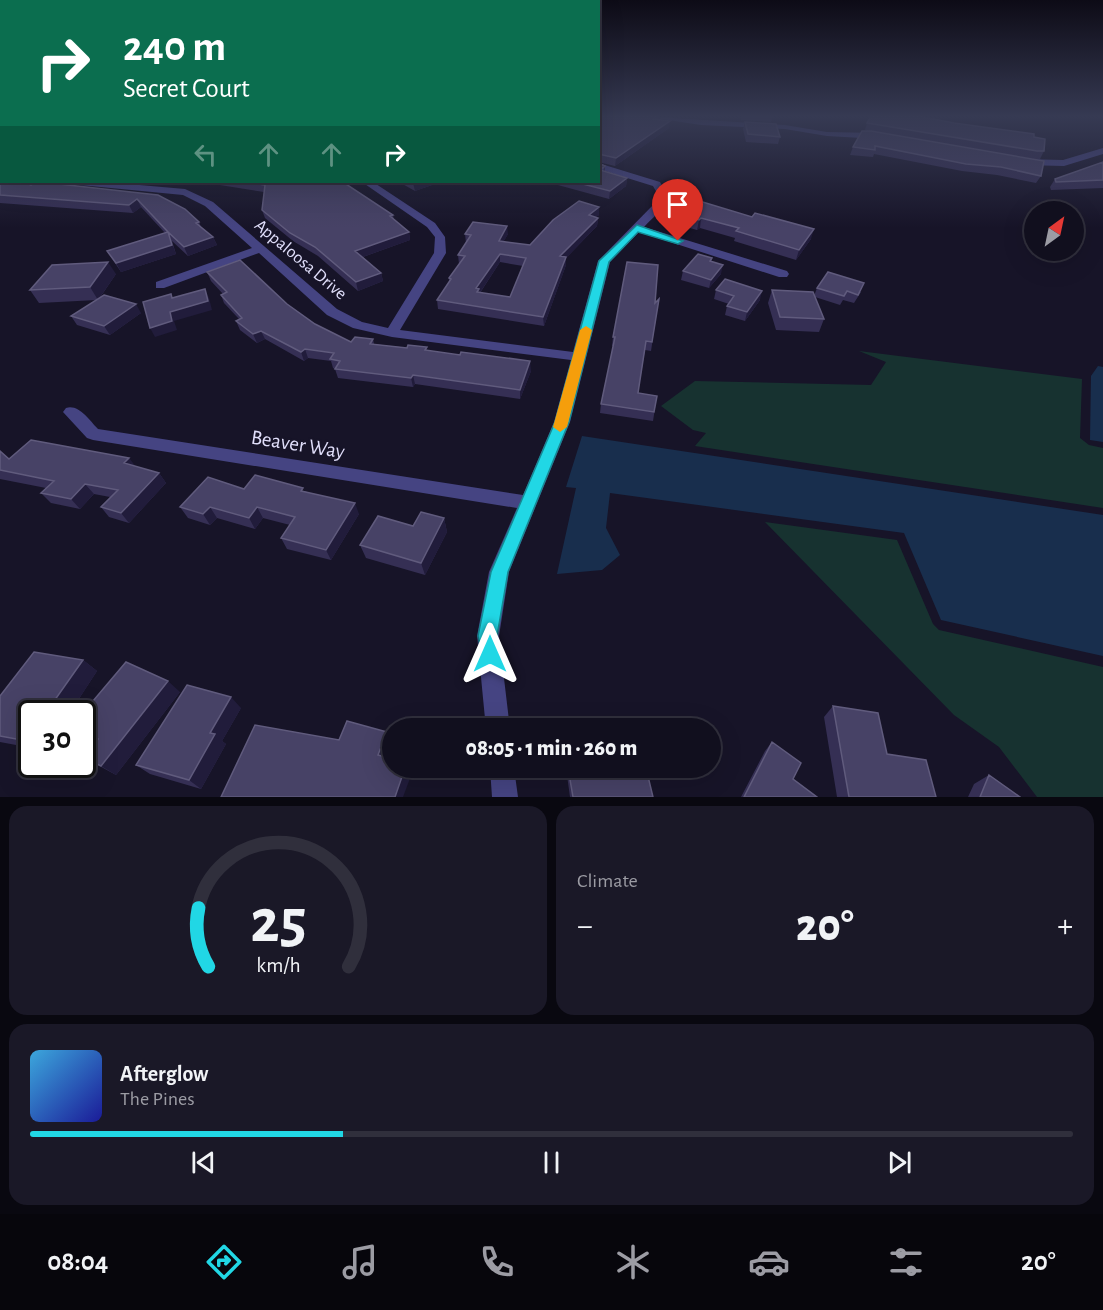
<!DOCTYPE html>
<meta charset="utf-8">
<style>
:root{--surface:#110f1e;--page:#1a1827;--text:#f1f3f6;--muted:#9c9ca4;--line:#302f3c;--accent:#21d7e5}
body{margin:0;font-family:"Alegreya Sans",sans-serif;background:var(--page);color:var(--text);height:100vh;display:flex;flex-direction:column;font-size:22px;white-space:nowrap}
*{box-sizing:border-box;margin:0}
p{font-size:20px;color:var(--muted)}
.icon{flex:none;width:33px;height:33px;fill:none;stroke:currentColor;stroke-width:2;stroke-linecap:round;stroke-linejoin:round}
.map{position:relative;height:797px;overflow:hidden}
.panel{display:flex;flex-direction:column;gap:9px;padding:9px;background:#090810;flex:1}
.panel>*{flex:none}
.guide{position:absolute;left:0px;top:0px;width:600px;height:183px;box-shadow:0 6px 24px #0002,0 0 0 2px var(--line);background:#0b6e4f;color:#fff;overflow:hidden}
.needle{width:39px;rotate:33deg}
.fabs{position:absolute;left:1024px;top:201px;display:grid;gap:12px}
.fabs a{display:grid;place-items:center;width:60px;height:60px;border-radius:50%;background:var(--surface);box-shadow:0 6px 24px #0002,0 0 0 2px var(--line);font-size:30px}
.speed{position:absolute;left:18px;top:700px;display:flex;gap:12px;font-size:30px;font-weight:700;text-align:center}
.speed>*{display:grid;place-content:center;width:78px;height:78px;border-radius:50%;background:var(--surface);box-shadow:0 6px 24px #0002,0 0 0 2px var(--line);line-height:1}
.speed .limit{border:3px solid #111;border-radius:9px;background:#fff;color:#111}
.pin{position:absolute;display:grid;place-items:center;width:51px;height:51px;color:#fff;margin:-62px -26px;border-radius:50% 50% 50% 0;rotate:-45deg;box-shadow:0 0 6px #0007}
.pin .icon{rotate:45deg}
.me{position:absolute;width:66px;margin:-33px;rotate:0deg;stroke-linejoin:round;filter:drop-shadow(0 0 4px #0008)}
.turn{display:flex;align-items:center;gap:21px;height:126px;padding:0 24px;font-size:27px}
.turn .icon{width:78px;height:78px;stroke-width:2.5}
.turn b{display:block;font-size:42px;line-height:51px}
.lanes{display:flex;align-items:center;height:57px;padding:0 24px;background:#0003;justify-content:center;gap:30px;direction:ltr}
.lanes .off{opacity:.35}
.big{font-size:45px;font-weight:800;line-height:1.1}
.panel .card{flex:1;display:flex;flex-direction:column;justify-content:center;gap:9px;min-width:0;padding:0 21px;border-radius:18px;background:var(--page)}
.panel .dial{align-items:center;gap:0}
.dial svg{height:156px;overflow:visible;fill:none;stroke:var(--line);stroke-width:7;stroke-linecap:round;text-anchor:middle}
.dial text{fill:var(--text);stroke:none}
.song{display:flex;align-items:center;gap:18px}
.cover{width:72px;height:72px;border-radius:9px;background:linear-gradient(135deg,hsl(200 70% 55%),hsl(240 70% 35%))}
.played{height:6px;border-radius:3px;background:linear-gradient(90deg,var(--accent) 30%,var(--line) 30%)}
.keys{display:flex;justify-content:space-around;direction:ltr}
.heat{display:flex;justify-content:space-between;align-items:center;font-size:33px;direction:ltr}
.panel .tiles{flex:1;display:grid;gap:9px;grid-template-columns:1fr 1fr}
.card:last-child{grid-column:span 2}
.trip{position:absolute;left:382px;top:718px;width:339px;height:60px;border-radius:30px;background:var(--surface);box-shadow:0 6px 24px #0002,0 0 0 2px var(--line);font-weight:800;line-height:60px;text-align:center}
.dock{display:flex;height:96px;justify-content:space-around;align-items:center;background:#07060c;color:var(--muted)}
.dock .icon{width:42px;height:42px}
.dock .selected{color:var(--accent)}
.dock b{font-size:27px;color:var(--text)}
.map>svg:first-child{display:block}
</style>
<div class="map">
<svg width="1103" height="797" viewBox="0 0 1103 797">
<rect width="100%" height="100%" fill="#171428"/>
<path fill="#173230" d="M 859,351 L 1082,379 L 1080,438 L 1089,445 L 1103,448 L 1103,508 L 695,446 L 706,433 L 693,430 L 661,406 L 695,381 L 871,385 L 886,362 Z
M 765,522 L 897,540 L 933,624 L 939,630 L 1103,667 L 1103,797 L 1037,797 L 999,747 L 954,715 Z"/>
<path fill="#182e4d" d="M 1098,366 L 1103,367 L 1103,442 L 1090,440 L 1091,376 Z
M 582,436 L 1103,515 L 1103,656 L 941,620 L 904,533 L 610,493 L 606,528 L 620,555 L 602,570 L 557,574 L 576,488 L 566,487 Z"/>
<g fill="none" stroke-linecap="round" stroke-linejoin="round">
<path fill="#454482" fill-rule="evenodd" d="M 642,116 L 785,125 L 827,132 L 879,133 L 883,136 L 879,139 L 827,136 L 785,129 L 701,125 Z
M 0,125 L 2,125 L 0,130 Z
M 1103,148 L 1103,154 L 1064,166 L 1024,165 L 1019,162 L 1024,159 L 1063,160 Z
M 0,154 L 2,155 L 2,161 L 0,160 Z
M 598,163 L 660,182 C 674,204 659,211 644,227 L 787,271 L 789,274 L 787,277 L 779,277 L 639,232 L 610,262 L 570,422 L 509,572 L 499,636 L 510,729 L 486,729 L 477,636 L 489,572 L 517,508 L 93,440 L 87,438 L 63,412 L 66,408 C 79,404 89,420 98,429 L 523,495 L 554,422 L 571,360 L 392,337 L 353,328 L 327,315 L 259,253 L 164,288 L 156,288 L 156,282 L 252,248 L 205,206 L 183,195 L 80,185 L 75,182 L 105,182 L 185,189 L 213,202 L 337,309 L 362,322 L 388,328 L 434,253 L 435,237 L 427,227 L 362,182 L 373,182 L 435,223 L 445,237 L 446,253 L 400,330 L 573,352 L 598,261 L 656,202 L 657,193 L 653,186 L 598,169 Z
M 490,768 L 514,768 L 518,797 L 492,797 Z"/>
</g>
<path fill="#352f54" fill-rule="evenodd" d="M 598,116 L 660,116 L 660,119 L 669,128 L 615,166 L 598,162 Z
M 741,116 L 773,116 L 771,122 L 741,120 Z
M 745,122 L 780,137 L 778,144 L 746,142 L 743,129 Z
M 867,123 L 1034,137 L 1044,151 L 1040,159 L 1033,159 L 865,130 Z
M 862,131 L 1041,176 L 1036,183 L 997,175 L 962,171 L 874,154 L 873,157 L 850,155 L 853,147 Z
M 1103,162 L 1103,188 L 1051,190 L 1050,187 L 1055,179 Z
M 605,166 L 605,171 L 627,178 L 626,186 L 609,199 L 547,182 L 598,182 Z
M 0,174 L 31,185 L 158,195 L 199,222 L 201,227 L 213,237 L 217,245 L 188,256 L 172,241 L 176,254 L 121,272 L 107,251 L 165,233 L 141,207 L 133,213 L 0,203 Z
M 210,182 L 343,182 L 393,215 L 394,220 L 409,232 L 410,240 L 363,257 L 381,273 L 383,281 L 358,291 L 318,256 L 293,241 L 265,218 L 262,210 L 264,192 L 220,185 Z
M 399,182 L 432,182 L 432,185 L 415,191 Z
M 696,200 L 811,239 L 796,260 L 734,241 L 735,238 L 700,228 L 697,230 L 679,225 L 681,215 Z
M 599,207 L 599,215 L 596,217 L 598,218 L 597,226 L 566,258 L 566,265 L 544,326 L 438,309 L 437,300 L 449,282 L 449,278 L 459,264 L 458,255 L 466,243 L 465,234 L 508,234 L 503,242 L 530,245 ZM 500,262 L 523,266 L 510,297 L 480,293 Z
M 712,258 L 712,262 L 721,274 L 709,288 L 681,280 L 683,271 Z
M 207,272 L 287,304 L 315,324 L 351,342 L 373,339 L 374,344 L 427,350 L 531,371 L 520,399 L 415,384 L 413,387 L 338,378 L 335,369 L 333,368 L 331,361 L 308,358 L 304,361 L 265,339 L 257,343 L 240,330 L 236,321 L 239,319 L 224,303 L 221,295 L 223,294 L 211,281 Z
M 116,274 L 99,299 L 141,313 L 110,335 L 77,325 L 71,316 L 97,300 L 39,303 L 30,290 Z
M 817,288 L 861,292 L 854,303 L 843,300 L 840,305 L 815,297 L 824,319 L 819,332 L 776,330 L 768,303 L 772,290 L 814,296 Z
M 716,290 L 760,300 L 745,321 L 725,315 L 727,306 L 729,304 L 714,299 Z
M 659,299 L 651,351 L 645,350 L 638,393 L 657,396 L 653,421 L 600,413 L 601,404 L 613,346 L 612,346 L 613,337 L 655,303 Z
M 0,451 L 9,459 L 135,466 L 159,473 L 166,483 L 129,523 L 109,517 L 101,507 L 110,497 L 94,494 L 80,509 L 51,503 L 41,493 L 46,488 L 0,479 Z
M 244,489 L 305,491 L 359,514 L 331,560 L 287,549 L 281,538 L 290,525 L 263,518 L 255,529 L 217,518 L 210,525 L 188,518 L 180,507 Z
M 444,518 L 447,532 L 425,575 L 366,558 L 360,545 L 413,526 Z
M 83,660 L 97,671 L 69,714 L 32,714 L 32,748 L 0,742 L 0,696 Z
M 180,692 L 116,775 L 83,757 L 97,740 L 82,733 L 82,714 Z
M 833,706 L 887,754 L 936,797 L 837,797 L 824,717 Z
M 241,708 L 222,741 L 226,744 L 201,789 L 150,774 L 136,765 Z
M 772,742 L 793,779 L 817,797 L 741,797 L 765,751 Z
M 566,768 L 646,768 L 653,797 L 570,797 Z
M 989,775 L 1020,797 L 968,797 L 974,784 Z"/>
<path fill="#211c3b" d="M 670,121 L 669,128 L 615,166 L 616,158 Z
M 627,178 L 626,186 L 609,199 L 610,191 Z
M 418,182 L 432,182 L 432,185 L 415,191 L 413,183 Z
M 137,199 L 141,207 L 133,213 L 129,205 Z
M 599,207 L 599,215 L 588,223 L 589,215 Z
M 598,218 L 597,226 L 566,258 L 566,265 L 544,326 L 543,317 L 560,256 Z
M 701,218 L 700,228 L 697,230 L 699,220 Z
M 507,226 L 508,234 L 499,250 L 499,241 Z
M 814,229 L 811,239 L 796,260 L 799,250 Z
M 168,232 L 176,254 L 121,272 L 116,263 Z
M 409,232 L 410,240 L 357,259 L 355,251 Z
M 213,237 L 217,245 L 188,256 L 184,247 Z
M 500,254 L 500,262 L 479,294 L 478,301 L 476,288 Z
M 108,262 L 116,274 L 98,300 L 90,287 Z
M 723,265 L 721,274 L 709,288 L 711,280 Z
M 381,273 L 383,281 L 358,291 L 356,282 Z
M 205,289 L 209,298 L 212,310 L 174,321 L 177,330 L 155,337 L 150,328 L 170,312 Z
M 762,291 L 760,300 L 745,321 L 747,312 Z
M 136,304 L 141,313 L 110,335 L 104,326 Z
M 261,331 L 265,339 L 257,343 L 253,334 Z
M 305,349 L 308,358 L 304,361 L 301,352 Z
M 530,361 L 531,371 L 520,399 L 520,390 Z
M 413,375 L 415,384 L 413,387 L 411,378 Z
M 129,458 L 137,468 L 124,463 Z
M 159,473 L 166,483 L 129,523 L 121,513 Z
M 85,484 L 94,494 L 80,509 L 71,499 Z
M 355,503 L 359,514 L 331,560 L 326,550 Z
M 210,507 L 217,518 L 210,525 L 203,514 Z
M 257,507 L 263,518 L 255,529 L 249,518 Z
M 444,518 L 447,532 L 425,575 L 421,563 Z
M 83,660 L 97,671 L 69,714 L 45,714 Z
M 168,681 L 180,692 L 116,775 L 101,766 Z
M 231,697 L 241,708 L 222,741 L 226,744 L 201,789 L 189,780 L 210,733 Z
M 387,732 L 393,742 L 384,765 L 378,755 Z
M 32,734 L 32,743 L 27,741 Z
M 405,768 L 409,768 L 412,773 L 403,797 L 395,797 Z"/>
<path fill="#474266" stroke="#605b7d" stroke-width="1.5" fill-rule="evenodd" d="M 598,116 L 657,116 L 654,119 L 670,121 L 616,158 L 598,154 Z
M 871,116 L 918,116 L 954,123 L 1034,134 L 1034,137 L 1045,139 L 1044,151 L 1037,151 L 867,123 Z
M 745,122 L 776,124 L 780,137 L 748,134 Z
M 862,131 L 871,131 L 1044,161 L 1041,176 L 1001,167 L 966,164 L 875,146 L 875,150 L 853,147 Z
M 1103,162 L 1103,180 L 1056,182 L 1055,179 Z
M 598,163 L 605,166 L 600,170 L 627,178 L 610,191 L 575,182 L 598,182 Z
M 0,174 L 2,175 L 2,182 L 21,182 L 31,185 L 37,182 L 59,184 L 158,195 L 185,209 L 199,222 L 196,223 L 213,237 L 184,247 L 168,232 L 172,245 L 116,263 L 107,251 L 168,232 L 137,199 L 129,205 L 0,195 Z
M 246,182 L 343,182 L 393,215 L 390,216 L 409,232 L 355,251 L 381,273 L 356,282 L 315,247 L 290,233 L 262,210 L 265,185 Z
M 696,200 L 752,217 L 755,213 L 814,229 L 799,250 L 736,231 L 739,228 L 701,218 L 699,220 L 681,215 Z
M 579,201 L 599,207 L 589,215 L 598,218 L 560,256 L 566,257 L 543,317 L 437,300 L 451,279 L 449,278 L 465,256 L 458,255 L 471,235 L 465,234 L 473,222 L 507,226 L 499,241 L 530,245 L 553,220 ZM 500,254 L 526,258 L 510,297 L 477,292 L 479,289 L 476,288 Z
M 698,254 L 712,258 L 710,261 L 723,265 L 711,280 L 683,271 Z
M 240,260 L 287,304 L 315,324 L 351,342 L 355,337 L 373,339 L 370,344 L 407,348 L 408,345 L 427,347 L 425,350 L 460,355 L 461,352 L 530,361 L 520,390 L 413,375 L 411,378 L 335,369 L 340,361 L 330,359 L 334,353 L 305,349 L 301,352 L 261,331 L 253,334 L 236,321 L 242,318 L 221,295 L 227,292 L 207,272 Z
M 108,262 L 90,287 L 30,290 L 52,265 Z
M 627,262 L 658,265 L 655,303 L 659,299 L 652,342 L 646,341 L 638,393 L 657,396 L 654,412 L 601,404 L 615,337 L 613,337 Z
M 828,272 L 864,283 L 858,295 L 847,291 L 844,296 L 817,288 Z
M 725,279 L 762,291 L 747,312 L 727,306 L 734,296 L 716,290 Z
M 205,289 L 208,301 L 170,312 L 172,321 L 150,328 L 143,302 L 171,294 L 172,298 Z
M 772,290 L 813,292 L 824,319 L 780,317 Z
M 104,295 L 136,304 L 104,326 L 71,316 Z
M 31,440 L 129,458 L 124,463 L 159,473 L 121,513 L 101,507 L 118,490 L 85,484 L 71,499 L 41,493 L 54,481 L 0,470 L 0,451 L 9,459 Z
M 255,475 L 303,488 L 301,491 L 355,503 L 326,550 L 281,538 L 295,517 L 257,507 L 249,518 L 210,507 L 203,514 L 180,507 L 208,477 L 244,489 Z
M 421,512 L 444,518 L 421,563 L 360,545 L 378,516 L 413,526 Z
M 34,652 L 83,660 L 45,714 L 32,714 L 32,734 L 27,741 L 0,736 L 0,696 Z
M 126,662 L 168,681 L 101,766 L 83,757 L 98,739 L 82,731 L 82,714 Z
M 187,685 L 231,697 L 210,733 L 215,734 L 189,780 L 136,765 Z
M 833,706 L 878,713 L 887,754 L 926,760 L 936,797 L 849,797 Z
M 347,721 L 387,732 L 378,755 L 393,759 L 393,768 L 405,768 L 395,797 L 221,797 L 255,725 L 339,740 Z
M 772,742 L 801,763 L 793,779 L 817,797 L 744,797 Z
M 568,768 L 646,768 L 653,797 L 573,797 Z
M 989,775 L 1020,797 L 980,797 Z"/>
<linearGradient id="sky" x2="0" y2="1"><stop stop-color="#0d0b16"/><stop offset="0.51" stop-color="#363a53"/><stop offset="1" stop-color="#363a53" stop-opacity="0"/></linearGradient>
<rect width="1103" height="228" fill="url(#sky)"/>
<path fill="#21d7e5" stroke="#158c95" stroke-width="1.5" d="M 637,225 L 683,241 L 678,244 L 638,232 L 609,262 L 569,422 L 508,572 L 497,636 L 500,654 L 497,661 L 490,664 L 483,661 L 478,636 L 491,572 L 555,422 L 599,261 Z"/>
<path fill="#f59e0b" d="M 586,326 L 592,330 L 567,427 L 560,432 L 553,427 L 580,330 Z"/>
<g text-anchor="middle" stroke-width="4.5" stroke-linejoin="round" paint-order="stroke">
<g font-size="18" fill="#e1dffb" stroke="#171428">
<text transform="translate(301 259) rotate(40)" y="6">Appaloosa Drive</text>
</g>
<g font-size="21" fill="#e1dffb" stroke="#171428">
<text transform="translate(298 444) rotate(9)" y="7">Beaver Way</text>
</g>
</g>
</svg>
<div class="fabs">
<a><svg class="needle" viewBox="-14 -14 28 28"><path d="M0-13l5 13h-10z" fill="#e53935"/><path d="M0 13l5-13h-10z" fill="#9c9ca4"/></svg></a>
</div>
<div class="speed"><div class="limit">30</div></div>
<div class="pin" style="left:678px;top:241px;background:#d93025"><svg class="icon" aria-label="arrive" viewBox="0 0 24 24"><path d="M6 21V4h12l-3 4 3 4H6"/></svg></div>
<svg class="me" style="left:490px;top:654px" viewBox="-20 -20 40 40"><path d="M0-17L14 15 0 8-14 15z" fill="#21d7e5" stroke="#fff" stroke-width="4"/></svg>
<div class="trip">08:05 · 1 min · 260 m</div>
<div class="guide">
<div class="turn"><svg class="icon" aria-label="right" viewBox="0 0 24 24"><path d="M7 20v-9h11M14 6l5 5-5 5"/></svg><div><b>240 m</b>Secret Court</div></div>
<div class="lanes"><svg class="icon off" aria-label="left" viewBox="0 0 24 24"><path d="M17 20v-9H6M10 6l-5 5 5 5"/></svg><svg class="icon off" aria-label="ahead" viewBox="0 0 24 24"><path d="M12 20V5M6 11l6-6 6 6"/></svg><svg class="icon off" aria-label="ahead" viewBox="0 0 24 24"><path d="M12 20V5M6 11l6-6 6 6"/></svg><svg class="icon" aria-label="right" viewBox="0 0 24 24"><path d="M7 20v-9h11M14 6l5 5-5 5"/></svg></div>
</div>
</div>
<section class="panel">
<div class="tiles">
<div class="card dial"><svg viewBox="0 0 100 80">
<path d="M14 69A42 42 0 1 1 86 69"/>
<path d="M14 69A42 42 0 0 1 9 39" stroke="#21d7e5"/>
<text x="50" y="56" font-size="32" font-weight="700">25</text>
<text x="50" y="72" font-size="11">km/h</text>
</svg></div>
<div class="card"><p>Climate</p>
<div class="heat"><a>−</a><b class="big">20°</b><a>+</a></div>
</div>
<div class="card">
<div class="song"><i class="cover"></i><div><b>Afterglow</b><p>The Pines</p></div></div>
<div class="played"></div>
<div class="keys"><svg class="icon" aria-label="previous" viewBox="0 0 24 24"><path d="M18 5L8 12l10 7zM5 5v14"/></svg><svg class="icon" aria-label="pause" viewBox="0 0 24 24"><path d="M8 5v14M16 5v14"/></svg><svg class="icon" aria-label="next" viewBox="0 0 24 24"><path d="M6 5l10 7-10 7zM19 5v14"/></svg></div>
</div>
</div>
</section>
<nav class="dock">
<b>08:04</b>
<svg class="icon selected" aria-label="directions" viewBox="0 0 24 24"><path d="M12 3l9 9-9 9-9-9zM9 14v-3h6M13 9l2 2-2 2"/></svg>
<svg class="icon" aria-label="music" viewBox="0 0 24 24"><path d="M9 18V5l10-2v13"/><circle cx="6" cy="18" r="3"/><circle cx="16" cy="16" r="3"/></svg>
<svg class="icon" aria-label="phone" viewBox="0 0 24 24"><path d="M5 4h4l2 5-3 2q2 4 5 5l2-3 5 2v4C11 20 4 13 5 4z"/></svg>
<svg class="icon" aria-label="climate" viewBox="0 0 24 24"><path d="M12 3v18M4 7l16 10M4 17L20 7"/></svg>
<svg class="icon" aria-label="car" viewBox="0 0 24 24"><path d="M5 17H2v-5l4-1 3-4h7l3 4 3 1v5h-3M9 17h6M6 11h13"/><circle cx="7" cy="17" r="2"/><circle cx="17" cy="17" r="2"/></svg>
<svg class="icon" aria-label="filters" viewBox="0 0 24 24"><path d="M4 7h16M4 17h16"/><circle cx="9" cy="7" r="2"/><circle cx="15" cy="17" r="2"/></svg>
<b>20°</b>
</nav>
